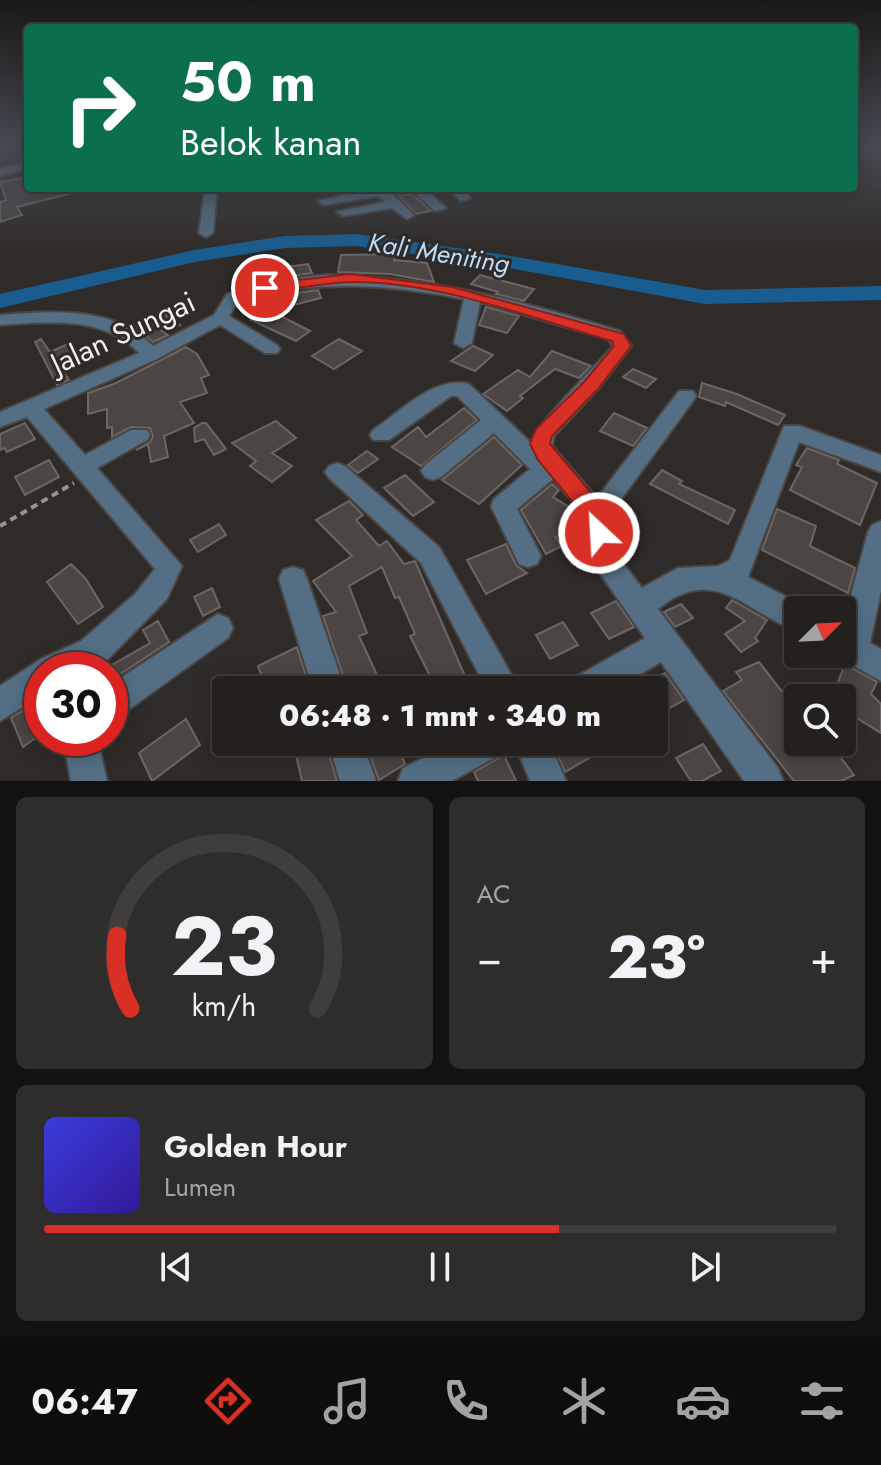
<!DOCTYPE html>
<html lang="id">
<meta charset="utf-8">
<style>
:root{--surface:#23201e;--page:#2f2d2b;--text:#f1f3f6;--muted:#a3a3a4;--line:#403e3c;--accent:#d93025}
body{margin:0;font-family:Jost,sans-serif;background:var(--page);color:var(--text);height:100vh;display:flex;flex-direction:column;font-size:30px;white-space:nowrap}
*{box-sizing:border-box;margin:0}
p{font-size:26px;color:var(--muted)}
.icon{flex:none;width:44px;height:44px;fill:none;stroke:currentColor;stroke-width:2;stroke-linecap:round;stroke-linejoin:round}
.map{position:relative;height:781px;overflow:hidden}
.panel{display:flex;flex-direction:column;gap:16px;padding:16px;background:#131210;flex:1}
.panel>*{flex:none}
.top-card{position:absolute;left:24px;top:24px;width:834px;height:168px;border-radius:8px;box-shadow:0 4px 20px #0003,0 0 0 2px var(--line);background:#0b6e4f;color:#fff;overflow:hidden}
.needle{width:52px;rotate:66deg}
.controls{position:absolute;left:784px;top:596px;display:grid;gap:16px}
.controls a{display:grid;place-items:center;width:72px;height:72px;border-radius:8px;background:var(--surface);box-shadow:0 4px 20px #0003,0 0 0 2px var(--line);font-size:40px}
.speed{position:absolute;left:24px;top:652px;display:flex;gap:16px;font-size:40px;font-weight:700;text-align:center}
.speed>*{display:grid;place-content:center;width:104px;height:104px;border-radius:50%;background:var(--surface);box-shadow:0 4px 20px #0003,0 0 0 2px var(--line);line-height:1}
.speed .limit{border:12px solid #d22;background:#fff;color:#111}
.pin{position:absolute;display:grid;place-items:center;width:68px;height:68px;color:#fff;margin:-34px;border:4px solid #fff;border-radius:50%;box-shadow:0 2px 8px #0007}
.me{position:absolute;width:88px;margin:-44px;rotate:335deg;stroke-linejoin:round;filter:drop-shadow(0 0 6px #0008)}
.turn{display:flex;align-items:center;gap:28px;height:168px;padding:0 24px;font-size:36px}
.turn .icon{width:104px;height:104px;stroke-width:2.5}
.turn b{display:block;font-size:56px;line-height:68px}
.big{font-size:60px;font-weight:800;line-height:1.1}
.panel .card{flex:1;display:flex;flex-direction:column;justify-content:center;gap:12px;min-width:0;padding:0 28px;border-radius:12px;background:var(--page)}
.panel .dial{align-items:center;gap:0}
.dial svg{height:208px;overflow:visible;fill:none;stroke:var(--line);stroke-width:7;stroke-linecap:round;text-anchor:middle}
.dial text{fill:var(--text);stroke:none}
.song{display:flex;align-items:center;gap:24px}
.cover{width:96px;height:96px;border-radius:12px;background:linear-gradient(135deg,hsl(240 70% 55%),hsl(250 70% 35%))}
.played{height:8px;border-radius:4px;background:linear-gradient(90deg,var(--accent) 65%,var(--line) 65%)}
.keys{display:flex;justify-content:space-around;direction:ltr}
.heat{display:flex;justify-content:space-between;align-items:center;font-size:44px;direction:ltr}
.panel .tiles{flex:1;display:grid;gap:16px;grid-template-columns:1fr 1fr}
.card:last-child{grid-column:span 2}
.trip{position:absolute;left:212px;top:676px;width:456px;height:80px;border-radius:8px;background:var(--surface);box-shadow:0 4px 20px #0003,0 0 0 2px var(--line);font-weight:800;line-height:80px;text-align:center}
.tab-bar{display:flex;height:128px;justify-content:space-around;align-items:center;background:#0e0d0c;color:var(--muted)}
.tab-bar .icon{width:56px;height:56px}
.tab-bar .selected{color:var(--accent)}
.tab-bar b{font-size:36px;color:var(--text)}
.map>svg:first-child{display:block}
</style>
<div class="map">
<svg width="881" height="781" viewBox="0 0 881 781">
<rect width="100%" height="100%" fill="#2f2b28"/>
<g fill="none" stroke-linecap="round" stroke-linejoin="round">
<path fill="#195d90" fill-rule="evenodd" d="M 356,234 L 499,254 L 705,290 L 881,286 L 881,300 L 705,304 L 499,266 L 356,246 L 285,248 L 195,262 L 0,308 L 0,294 L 194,250 L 285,236 Z"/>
</g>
<path fill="#4b4644" stroke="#6c6664" stroke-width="2" d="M 28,177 L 28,188 L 81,188 L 81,191 L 17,207 L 22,215 L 0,222 L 0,202 L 6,200 L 0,182 Z
M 412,194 L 431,211 L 416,214 L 399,196 Z
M 394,254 L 394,260 L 427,263 L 434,282 L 390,274 L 338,272 L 341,255 Z
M 308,264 L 312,273 L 271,279 L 270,269 Z
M 480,275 L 534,289 L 524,301 L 496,294 L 498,292 L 471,284 Z
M 318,290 L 321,298 L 274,310 L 273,296 Z
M 486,307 L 519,316 L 507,333 L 479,325 Z
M 269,310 L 310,331 L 296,341 L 251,320 Z
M 164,314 L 180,325 L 162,331 L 168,335 L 153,342 L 135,327 Z
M 41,339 L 50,352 L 68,344 L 77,357 L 58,364 L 69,380 L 57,385 L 35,342 Z
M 339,339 L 362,351 L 334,369 L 312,356 Z
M 473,346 L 493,355 L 475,371 L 451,361 Z
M 186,347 L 197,354 L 209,375 L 201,378 L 207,393 L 180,402 L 194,423 L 164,436 L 168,457 L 151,462 L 148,444 L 136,450 L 150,442 L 153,437 L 150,428 L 131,427 L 112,437 L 112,427 L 107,428 L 107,409 L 88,414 L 88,393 L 116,383 Z
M 552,351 L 591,366 L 579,378 L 555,369 L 520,396 L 523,398 L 507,411 L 483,394 L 518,370 L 530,377 Z
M 633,369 L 656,379 L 646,388 L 623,377 Z
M 702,383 L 737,394 L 785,415 L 778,425 L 726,402 L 725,406 L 699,397 Z
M 464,408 L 477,420 L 421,466 L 392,447 L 418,427 L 426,437 Z
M 614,413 L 647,428 L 633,446 L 600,431 Z
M 276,421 L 296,438 L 272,453 L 292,466 L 272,482 L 250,466 L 256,461 L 232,443 Z
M 25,423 L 35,439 L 7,452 L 5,448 L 0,450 L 0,434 Z
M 202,423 L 206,423 L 226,449 L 214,455 L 204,439 L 195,442 L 194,428 Z
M 494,437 L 522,465 L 479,504 L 442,480 Z
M 807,448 L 839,460 L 837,464 L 877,483 L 860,525 L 790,490 L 802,467 L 796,465 Z
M 367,451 L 378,459 L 358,473 L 348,465 Z
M 49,460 L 59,477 L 25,495 L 15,477 Z
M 662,470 L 682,481 L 679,484 L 735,510 L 728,524 L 650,484 Z
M 405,475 L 434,502 L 413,516 L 384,488 Z
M 552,484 L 559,490 L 553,497 L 574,510 L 563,523 L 568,534 L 555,537 L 562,546 L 546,554 L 521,510 Z
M 349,501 L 363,515 L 356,520 L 379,546 L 387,541 L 404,564 L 415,561 L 471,690 L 437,690 L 410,636 L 415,634 L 399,597 L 395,598 L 382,567 L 349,586 L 367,633 L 359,636 L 384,690 L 348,690 L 323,616 L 336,612 L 313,581 L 352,556 L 316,520 Z
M 777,509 L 816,526 L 810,546 L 855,568 L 848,593 L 762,550 Z
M 219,524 L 226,535 L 198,552 L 190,540 Z
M 506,544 L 516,565 L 527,573 L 486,594 L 467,560 Z
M 71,564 L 86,579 L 103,607 L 78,624 L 47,582 Z
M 212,588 L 220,607 L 203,616 L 194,597 Z
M 732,600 L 767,620 L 755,638 L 758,641 L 741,652 L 725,634 L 745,621 L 726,608 Z
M 616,601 L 634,627 L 609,639 L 591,613 Z
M 681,604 L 693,618 L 675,627 L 664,612 Z
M 158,621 L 169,642 L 110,681 L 110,666 L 150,643 L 143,630 Z
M 563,622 L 578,645 L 550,659 L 536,635 Z
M 297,647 L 310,690 L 267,690 L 258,666 Z
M 759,662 L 798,712 L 798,742 L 829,742 L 854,775 L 841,781 L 794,781 L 723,691 L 742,680 L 736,672 Z
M 841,662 L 877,682 L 871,694 L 881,704 L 881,733 L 842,709 L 842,698 L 832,698 L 843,669 L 839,667 Z
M 665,673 L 684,700 L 654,717 L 654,690 L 632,690 Z
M 40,700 L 42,733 L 23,747 L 11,718 Z
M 186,719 L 200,745 L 152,781 L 139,753 Z
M 293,742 L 325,742 L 337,781 L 302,781 Z
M 365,742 L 397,742 L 405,764 L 379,780 Z
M 552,742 L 591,742 L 598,753 L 565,772 Z
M 703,744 L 721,771 L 702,781 L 691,781 L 676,758 Z
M 504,755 L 516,781 L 478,781 L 474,772 Z"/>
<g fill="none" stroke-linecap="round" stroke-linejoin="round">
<g stroke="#4a4644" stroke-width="4">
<path id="minor" d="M 28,161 L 28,168 L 0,176 L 0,169 Z
M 205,188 L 217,188 L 213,233 L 206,237 L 199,233 Z
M 375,188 L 424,188 L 446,208 L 435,211 L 413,191 L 392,194 L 414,215 L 407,219 L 392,208 L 343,216 L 337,212 L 385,202 L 379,196 L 324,205 L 318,201 Z
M 448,188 L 461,188 L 471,198 L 461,201 Z
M 325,275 C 427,276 523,301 620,331 L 631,346 L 597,390 L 554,436 L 552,446 L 597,498 L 679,391 L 693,391 L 696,396 L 693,401 L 608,517 L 612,528 L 610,546 L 642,588 L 678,568 L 718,566 L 730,560 L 784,426 L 800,426 L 881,455 L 881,472 L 799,442 L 748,577 L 808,608 L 798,610 L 798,632 C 745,611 713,563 658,609 L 778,768 L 783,781 L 744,781 L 661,662 L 614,690 L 567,690 L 572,679 L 645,638 L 588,556 C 582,544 588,535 585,523 C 581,507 563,492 553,479 L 517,509 L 541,556 L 537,564 L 528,567 L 519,564 L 491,506 L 494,499 L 530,469 L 494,433 L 441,477 L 433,480 L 425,477 L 421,471 L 425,465 L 481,420 L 457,396 L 451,396 L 389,440 L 373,440 L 370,435 L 373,430 C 400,412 435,375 469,384 L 531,443 C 533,427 597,365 613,346 L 608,339 L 480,302 L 472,343 L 463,348 L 454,343 L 464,299 C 387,284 315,279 239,300 L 229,316 L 277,345 L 280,349 L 277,353 L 265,353 L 220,325 L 157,359 L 44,409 L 85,455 L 131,430 L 147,430 L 150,435 L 147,440 L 97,468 L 182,566 L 167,599 L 97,670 L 42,670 L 42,695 L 0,721 L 0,686 L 41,659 L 81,641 L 135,594 L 155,569 L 27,417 L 0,427 L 0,412 L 139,353 C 103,315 47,322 0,325 L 0,315 C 50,311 114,305 153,346 L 214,315 L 227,294 L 278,280 Z
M 337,463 L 345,466 L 439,547 L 520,690 L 487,690 L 421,563 L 329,478 L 325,472 L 329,466 Z
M 881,521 L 881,591 L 870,643 L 881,649 L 881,681 L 833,654 L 842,654 L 842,628 L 868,532 L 872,525 Z
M 293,567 L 303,570 L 307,579 L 345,690 L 313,690 L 279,579 L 283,570 Z
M 218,614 L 228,618 L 233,628 L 228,638 L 121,715 L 110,720 L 110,685 Z
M 63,738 L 97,738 L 107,781 L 71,781 Z
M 328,742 L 362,742 L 376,781 L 340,781 Z
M 454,742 L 506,742 L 501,754 L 452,781 L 398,781 L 403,768 Z
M 514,742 L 549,742 L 566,781 L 530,781 Z"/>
</g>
<path stroke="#969390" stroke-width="4" stroke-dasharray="7 5" stroke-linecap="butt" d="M 0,526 L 74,483"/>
<use href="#minor" fill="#546f85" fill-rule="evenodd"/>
</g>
<linearGradient id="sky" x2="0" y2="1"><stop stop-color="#1a1816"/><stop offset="0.57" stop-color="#474a53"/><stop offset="1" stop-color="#474a53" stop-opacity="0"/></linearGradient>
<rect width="881" height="253" fill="url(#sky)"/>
<path fill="#d93025" stroke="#8d1f18" stroke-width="2" d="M 350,274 L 452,287 L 624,334 L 631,346 L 597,390 L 552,436 L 550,444 L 603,507 L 610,533 L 607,540 L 599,543 L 590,540 L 585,517 L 538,460 L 530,444 L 536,429 L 584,382 L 614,346 L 612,341 C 528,317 438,281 350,282 C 322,283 293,289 265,293 L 258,288 L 265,284 Z"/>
<g text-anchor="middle" stroke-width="6" stroke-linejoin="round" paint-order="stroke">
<g font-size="26" font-style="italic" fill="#bbdcfa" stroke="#2f2b28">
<text transform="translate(439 253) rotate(9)" y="9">Kali Meniting</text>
</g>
<g font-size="30" fill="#f2efed" stroke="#2f2b28">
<text transform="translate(123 333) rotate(-25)" y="10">Jalan Sungai</text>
</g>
</g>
</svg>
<div class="controls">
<a><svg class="needle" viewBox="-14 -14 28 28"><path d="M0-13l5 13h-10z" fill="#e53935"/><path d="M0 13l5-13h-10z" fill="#a3a3a4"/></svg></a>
<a><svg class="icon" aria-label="search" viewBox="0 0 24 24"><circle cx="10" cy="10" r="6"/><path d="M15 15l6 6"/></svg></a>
</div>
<div class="speed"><div class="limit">30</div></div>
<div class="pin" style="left:265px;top:288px;background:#d93025"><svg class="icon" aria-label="arrive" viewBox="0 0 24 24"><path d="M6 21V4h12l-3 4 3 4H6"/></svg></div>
<svg class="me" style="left:599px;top:533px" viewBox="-20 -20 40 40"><circle r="17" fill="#d93025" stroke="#fff" stroke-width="3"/><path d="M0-11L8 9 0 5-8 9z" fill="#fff"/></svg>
<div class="trip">06:48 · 1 mnt · 340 m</div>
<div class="top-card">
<div class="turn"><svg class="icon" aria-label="right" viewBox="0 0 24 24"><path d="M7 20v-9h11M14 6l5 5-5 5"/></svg><div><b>50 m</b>Belok kanan</div></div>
</div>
</div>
<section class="panel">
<div class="tiles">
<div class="card dial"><svg viewBox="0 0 100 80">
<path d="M14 69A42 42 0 1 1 86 69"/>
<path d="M14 69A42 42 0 0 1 9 41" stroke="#d93025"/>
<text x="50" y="56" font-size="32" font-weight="700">23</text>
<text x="50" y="72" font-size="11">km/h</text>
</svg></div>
<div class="card"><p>AC</p>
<div class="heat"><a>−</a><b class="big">23°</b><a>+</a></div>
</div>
<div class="card">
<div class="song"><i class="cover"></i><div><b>Golden Hour</b><p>Lumen</p></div></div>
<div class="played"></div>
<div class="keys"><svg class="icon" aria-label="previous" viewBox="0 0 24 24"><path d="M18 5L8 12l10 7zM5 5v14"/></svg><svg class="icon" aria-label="pause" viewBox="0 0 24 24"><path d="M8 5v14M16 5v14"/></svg><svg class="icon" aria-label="next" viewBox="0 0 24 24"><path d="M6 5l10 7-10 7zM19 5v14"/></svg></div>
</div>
</div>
</section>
<nav class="tab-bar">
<b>06:47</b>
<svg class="icon selected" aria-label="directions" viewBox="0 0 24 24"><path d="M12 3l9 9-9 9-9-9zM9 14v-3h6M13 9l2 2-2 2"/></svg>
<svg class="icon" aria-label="music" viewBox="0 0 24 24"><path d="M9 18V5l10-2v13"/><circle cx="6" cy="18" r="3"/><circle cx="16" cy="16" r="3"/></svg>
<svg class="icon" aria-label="phone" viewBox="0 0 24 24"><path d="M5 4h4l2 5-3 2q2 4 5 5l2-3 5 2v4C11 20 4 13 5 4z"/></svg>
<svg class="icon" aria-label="climate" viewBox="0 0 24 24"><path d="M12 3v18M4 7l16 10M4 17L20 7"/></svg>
<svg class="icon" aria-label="car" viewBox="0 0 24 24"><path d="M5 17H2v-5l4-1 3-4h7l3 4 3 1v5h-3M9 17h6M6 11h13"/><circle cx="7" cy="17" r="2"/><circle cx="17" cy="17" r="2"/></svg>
<svg class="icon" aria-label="filters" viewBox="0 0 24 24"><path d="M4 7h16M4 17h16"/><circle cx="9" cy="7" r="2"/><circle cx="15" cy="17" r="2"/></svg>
</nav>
